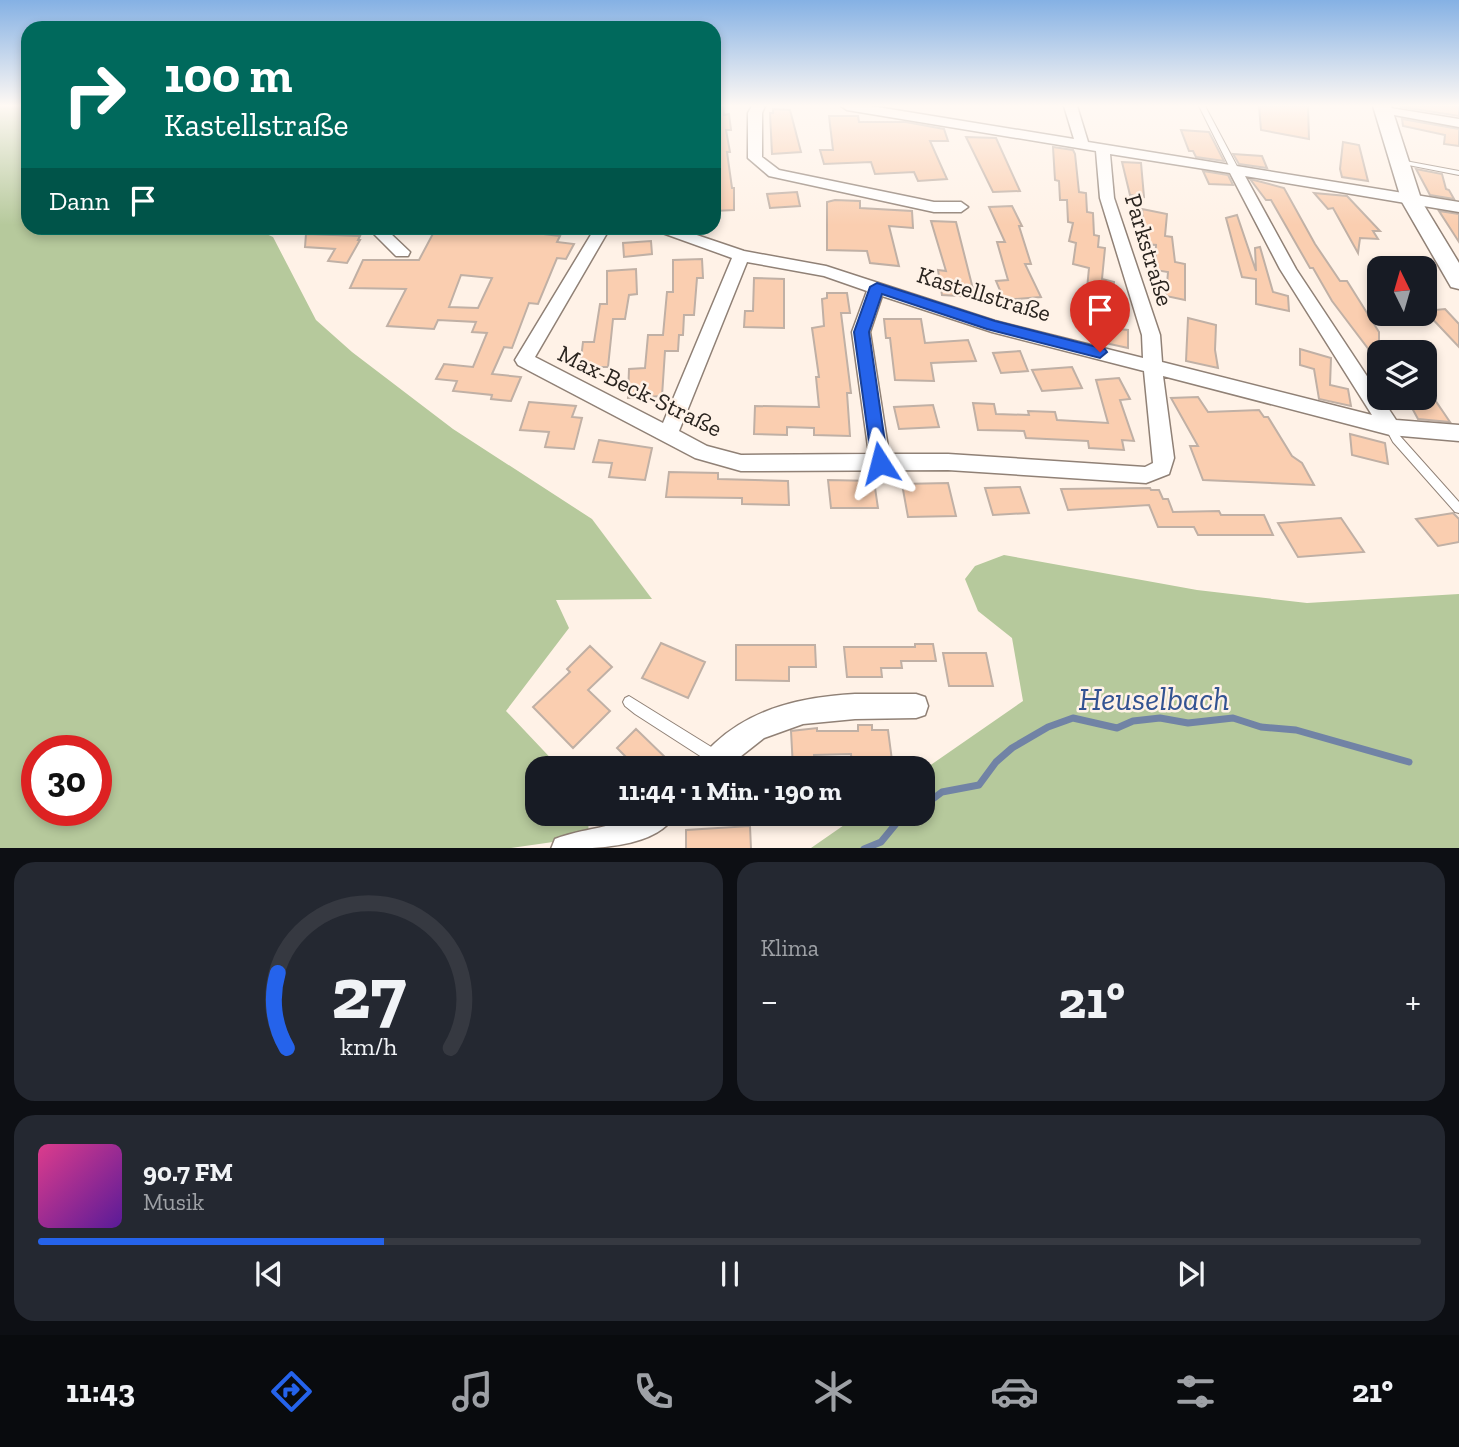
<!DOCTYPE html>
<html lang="de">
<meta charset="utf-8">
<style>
:root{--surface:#171b24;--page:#242831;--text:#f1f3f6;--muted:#9ea1a6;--line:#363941;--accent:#2563eb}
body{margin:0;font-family:"Zilla Slab",serif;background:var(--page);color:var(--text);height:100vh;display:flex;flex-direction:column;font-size:26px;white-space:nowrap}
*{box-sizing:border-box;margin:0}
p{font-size:23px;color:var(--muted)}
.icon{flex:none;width:38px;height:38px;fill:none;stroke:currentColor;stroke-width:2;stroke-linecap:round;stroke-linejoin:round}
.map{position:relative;height:848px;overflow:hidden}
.panel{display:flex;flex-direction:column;gap:14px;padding:14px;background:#0d0f14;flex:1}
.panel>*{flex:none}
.guide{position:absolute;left:21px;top:21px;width:700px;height:214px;border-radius:21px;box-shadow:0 4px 10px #0003;background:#00695c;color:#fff;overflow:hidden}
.needle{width:46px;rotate:355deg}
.fabs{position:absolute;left:1367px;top:256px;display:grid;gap:14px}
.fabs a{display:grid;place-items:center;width:70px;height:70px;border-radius:14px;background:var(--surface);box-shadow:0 4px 10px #0003;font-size:35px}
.speed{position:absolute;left:21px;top:735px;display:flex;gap:14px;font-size:35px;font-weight:700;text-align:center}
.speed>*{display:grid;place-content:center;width:91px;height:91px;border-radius:50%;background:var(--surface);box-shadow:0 4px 10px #0003;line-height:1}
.speed .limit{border:10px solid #d22;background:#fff;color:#111}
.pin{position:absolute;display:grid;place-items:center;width:60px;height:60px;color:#fff;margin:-72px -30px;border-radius:50% 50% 50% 0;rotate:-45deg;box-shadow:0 0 7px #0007}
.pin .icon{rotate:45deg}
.me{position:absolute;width:77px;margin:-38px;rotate:351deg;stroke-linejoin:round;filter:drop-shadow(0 0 5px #0008)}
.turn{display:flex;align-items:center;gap:24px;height:147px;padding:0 28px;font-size:32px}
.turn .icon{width:91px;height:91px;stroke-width:2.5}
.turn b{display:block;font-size:49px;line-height:60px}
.then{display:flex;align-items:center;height:66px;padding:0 28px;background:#0003;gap:14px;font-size:26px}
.big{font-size:52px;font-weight:700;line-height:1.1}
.panel .tile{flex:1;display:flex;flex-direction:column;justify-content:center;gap:10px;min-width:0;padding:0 24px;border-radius:21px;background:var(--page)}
.panel .dial{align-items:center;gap:0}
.dial svg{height:182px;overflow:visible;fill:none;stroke:var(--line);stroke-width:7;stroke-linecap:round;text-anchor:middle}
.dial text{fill:var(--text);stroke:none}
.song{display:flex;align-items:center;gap:21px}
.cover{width:84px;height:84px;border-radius:10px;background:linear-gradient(135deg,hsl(330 70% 55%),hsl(270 70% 35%))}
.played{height:7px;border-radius:4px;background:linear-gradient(90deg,var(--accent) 25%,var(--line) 25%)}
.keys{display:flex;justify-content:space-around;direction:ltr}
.heat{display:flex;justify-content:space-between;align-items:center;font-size:38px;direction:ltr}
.panel .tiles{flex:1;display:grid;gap:14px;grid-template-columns:1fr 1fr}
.tile:last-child{grid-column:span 2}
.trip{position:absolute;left:525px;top:756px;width:410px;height:70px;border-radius:21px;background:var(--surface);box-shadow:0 4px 10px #0003;font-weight:700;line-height:70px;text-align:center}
.tabs{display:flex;height:112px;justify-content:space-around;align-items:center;background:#090b0e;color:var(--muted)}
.tabs .icon{width:49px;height:49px}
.tabs .selected{color:var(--accent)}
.tabs b{font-size:32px;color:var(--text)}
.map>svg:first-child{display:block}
</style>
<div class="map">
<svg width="1459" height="849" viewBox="0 0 1459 849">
<rect width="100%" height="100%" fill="#fff2e7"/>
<path fill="#b6c99c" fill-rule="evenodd" d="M 0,106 L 28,106 L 28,228 L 253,228 L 273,237 L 316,320 L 352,352 L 453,429 L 592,519 L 652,599 L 556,600 L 569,628 L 506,711 L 560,768 L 537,768 L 537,814 L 589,814 L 588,837 L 504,849 L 0,848 ZM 37,751 L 96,751 L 96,810 L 37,810 Z
M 1004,555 L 1197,590 L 1307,603 L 1459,594 L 1459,848 L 811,848 L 860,814 L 922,814 L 922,771 L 1023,701 L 1012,638 L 978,611 L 965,579 L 975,566 Z"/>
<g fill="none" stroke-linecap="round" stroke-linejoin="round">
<path stroke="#7183a5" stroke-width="7" d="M 922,807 L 942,792 L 979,785 L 996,762 L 1012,748 L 1048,727 L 1073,718 L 1117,728 L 1133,721 L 1160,718 L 1188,723 L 1233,718 L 1261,727 L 1296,730 L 1409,762
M 864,849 L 881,842 L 904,814"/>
</g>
<path fill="#faceb0" stroke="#c0b0a5" stroke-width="2" fill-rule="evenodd" d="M 714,106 L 723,106 L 724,115 L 729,114 L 731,130 L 726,130 L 730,152 L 727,152 L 732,188 L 734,188 L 734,210 L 714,211 Z
M 1259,106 L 1308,106 L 1309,139 L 1261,130 Z
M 1401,106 L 1459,106 L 1459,116 L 1401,107 Z
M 773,109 L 790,110 L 801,152 L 772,154 L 770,113 L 773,113 Z
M 829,116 L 858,116 L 859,122 L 906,122 L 944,129 L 948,141 L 930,141 L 947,179 L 918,181 L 914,172 L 875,174 L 871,162 L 824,164 L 820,150 L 833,150 Z
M 1402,119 L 1459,129 L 1459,146 L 1444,144 L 1445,135 L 1403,126 Z
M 1181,130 L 1209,132 L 1224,161 L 1196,157 L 1193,151 L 1189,151 Z
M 966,137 L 996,138 L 1020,191 L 993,192 Z
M 1343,142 L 1359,145 L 1368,181 L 1342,177 L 1340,169 Z
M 1053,147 L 1073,150 L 1075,154 L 1079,192 L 1086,193 L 1087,212 L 1093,213 L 1094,235 L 1099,236 L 1098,247 L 1105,248 L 1102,279 L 1114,282 L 1112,304 L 1122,306 L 1119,329 L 1128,330 L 1128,348 L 1096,341 L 1097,314 L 1090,312 L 1094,291 L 1087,289 L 1089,268 L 1073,264 L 1076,243 L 1069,241 L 1073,223 L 1068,222 L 1067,200 L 1060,200 L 1059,181 L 1055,180 Z
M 1233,154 L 1262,156 L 1267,168 L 1239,164 Z
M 1122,162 L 1141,163 L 1144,197 L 1130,195 Z
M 1416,169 L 1442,174 L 1446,189 L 1449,190 L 1454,199 L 1430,195 Z
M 1203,171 L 1228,175 L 1233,185 L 1209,184 Z
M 1250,179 L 1284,188 L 1315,244 L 1340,281 L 1347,281 L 1379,332 L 1379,363 L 1332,301 L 1313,268 L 1310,268 L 1271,200 L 1266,200 Z
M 797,192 L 800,206 L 770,208 L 767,194 Z
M 1314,193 L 1347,196 L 1380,231 L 1373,231 L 1378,239 L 1360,238 L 1358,253 L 1333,208 L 1328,209 Z
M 835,200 L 860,201 L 860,208 L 912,211 L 913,228 L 889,226 L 899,266 L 870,263 L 867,251 L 827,250 L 827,202 Z
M 1012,206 L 1022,226 L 1019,226 L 1031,264 L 1025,264 L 1041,297 L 1004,300 L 996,281 L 1008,280 L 997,242 L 1005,242 L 989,207 Z
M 1142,209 L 1167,214 L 1165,236 L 1172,237 L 1175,262 L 1185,264 L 1185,300 L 1166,296 L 1168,272 L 1155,270 L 1156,245 L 1145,244 Z
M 1439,211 L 1459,214 L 1459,242 Z
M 1237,215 L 1256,271 L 1255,248 L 1260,247 L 1273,292 L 1288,296 L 1289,311 L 1256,304 L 1256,279 L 1242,277 L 1226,218 Z
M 931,221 L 956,222 L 975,297 L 942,295 L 938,270 L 946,271 Z
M 436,228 L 493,228 L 560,236 L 557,242 L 574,244 L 566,259 L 557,258 L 538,304 L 529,303 L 512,348 L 504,347 L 492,374 L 521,377 L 511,401 L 491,399 L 492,395 L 453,391 L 457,381 L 436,379 L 444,364 L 473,367 L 487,333 L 472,332 L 476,322 L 438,320 L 434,329 L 387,326 L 406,289 L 350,288 L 363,260 L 419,260 ZM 461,275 L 492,278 L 478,308 L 449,307 Z
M 306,234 L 360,236 L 358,240 L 360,240 L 347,263 L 328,261 L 335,249 L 305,247 Z
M 651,241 L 652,254 L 624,257 L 623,243 Z
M 702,259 L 703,278 L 697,278 L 694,315 L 684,315 L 683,335 L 679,335 L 678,351 L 665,351 L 662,396 L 628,398 L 629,369 L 645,368 L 648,335 L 663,335 L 667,292 L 673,292 L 673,260 Z
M 636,269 L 637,294 L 629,295 L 625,319 L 613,319 L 608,367 L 580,367 L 583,342 L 594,342 L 600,304 L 607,304 L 607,271 Z
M 754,278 L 784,279 L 784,328 L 744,327 L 745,311 L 753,311 Z
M 827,293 L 847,293 L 850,313 L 841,313 L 851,393 L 847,393 L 850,436 L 814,435 L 814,428 L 787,427 L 787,435 L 754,434 L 755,406 L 819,407 L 816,377 L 819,377 L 812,328 L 824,326 L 822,299 L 827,298 Z
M 1445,309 L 1459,324 L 1459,347 L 1425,311 Z
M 1188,318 L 1216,325 L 1215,350 L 1218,368 L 1186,361 Z
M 884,319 L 921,319 L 925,343 L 968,340 L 976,361 L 931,363 L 934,381 L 895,380 L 890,338 L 886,338 Z
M 1300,349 L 1331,358 L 1330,385 L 1348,389 L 1351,406 L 1319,399 L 1314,369 L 1300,365 Z
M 1020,351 L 1028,371 L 1001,373 L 993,353 Z
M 1072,367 L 1082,388 L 1042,391 L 1032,370 Z
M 1119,378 L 1130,399 L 1120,400 L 1134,441 L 1122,440 L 1124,450 L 1089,448 L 1088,441 L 1026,438 L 1024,431 L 978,430 L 973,403 L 994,404 L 996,414 L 1029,415 L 1028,411 L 1055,412 L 1057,420 L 1108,423 L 1096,380 Z
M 1198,397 L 1208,412 L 1259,410 L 1264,417 L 1268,417 L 1292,456 L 1302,463 L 1314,485 L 1203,480 L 1190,446 L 1198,446 L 1171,398 Z
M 1406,397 L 1435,400 L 1450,422 L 1418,419 Z
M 529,402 L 576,406 L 572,417 L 582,418 L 574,449 L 545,447 L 549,432 L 520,430 Z
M 933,405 L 939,427 L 899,429 L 894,407 Z
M 1350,434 L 1385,443 L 1388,464 L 1352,455 Z
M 599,440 L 652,448 L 645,480 L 609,477 L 612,463 L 593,462 Z
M 669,472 L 718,473 L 718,479 L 788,481 L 789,505 L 742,504 L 742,498 L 666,497 Z
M 828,480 L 874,481 L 878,508 L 831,508 Z
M 948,483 L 956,516 L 908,517 L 902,484 Z
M 1020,487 L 1029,513 L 993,515 L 985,488 Z
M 1150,488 L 1151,490 L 1159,490 L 1163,499 L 1168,499 L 1173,512 L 1219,511 L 1221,515 L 1264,515 L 1273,535 L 1198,535 L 1194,527 L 1158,527 L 1149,505 L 1068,510 L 1061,489 Z
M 1453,513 L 1459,519 L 1459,542 L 1438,546 L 1416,519 Z
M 1341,518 L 1364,552 L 1298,557 L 1278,523 Z
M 661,643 L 705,662 L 688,698 L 642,678 Z
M 915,644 L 933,644 L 936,661 L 901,661 L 902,668 L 881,668 L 882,677 L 847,677 L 844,647 L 915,647 Z
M 736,645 L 815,645 L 816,667 L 789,667 L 789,681 L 736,680 Z
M 590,646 L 612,667 L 588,690 L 610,711 L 573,748 L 533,707 L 570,672 L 567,669 Z
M 943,653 L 986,653 L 993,686 L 949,686 Z
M 858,725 L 872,725 L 872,730 L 888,730 L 893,768 L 852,768 L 851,754 L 814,755 L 815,768 L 793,768 L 791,731 L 817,728 L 817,731 L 858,731 Z
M 636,729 L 668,760 L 661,768 L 637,768 L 617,748 Z
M 750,826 L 751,849 L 686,849 L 686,830 Z"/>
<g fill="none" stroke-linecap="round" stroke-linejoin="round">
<g stroke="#908176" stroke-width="2">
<path id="service" d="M 1199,106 L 1205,106 L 1239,170 L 1238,172 L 1232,172 Z
M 1400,160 L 1459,171 L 1459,175 L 1398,163 L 1398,161 Z
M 1390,423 L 1393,424 L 1400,436 L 1459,502 L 1459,513 L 1455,512 L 1393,442 L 1385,427 L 1387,424 Z
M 629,696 L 721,753 L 722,758 L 721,763 L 716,764 L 711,763 L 635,714 L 625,706 L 623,702 L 625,698 Z"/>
</g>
<g stroke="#908176" stroke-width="3">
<path id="minor" d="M 752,106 L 765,106 L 762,113 L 762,157 L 779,170 L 934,202 L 961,202 L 968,207 L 961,212 L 934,212 L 769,176 L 748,158 L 748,113 Z
M 841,106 L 871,106 L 1074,139 L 1064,106 L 1077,106 L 1088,142 L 1459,202 L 1459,212 L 1245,176 L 1296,269 L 1396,420 L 1459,425 L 1459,441 L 1390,435 L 1163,376 L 1174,458 L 1169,474 L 1146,483 L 948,470 L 741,471 L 695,458 L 518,365 L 515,360 L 595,228 L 610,228 L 535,357 L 663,423 L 732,258 L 657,231 L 655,228 L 676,228 L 744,251 L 826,266 L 995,321 L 1143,358 L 1142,335 L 1100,198 L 1096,151 L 847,110 ZM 1110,154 L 1230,173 L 1280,269 L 1372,415 L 1162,362 L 1160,335 L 1114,198 ZM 747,262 L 824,276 L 867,291 L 852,332 L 869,454 L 741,455 L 707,446 L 679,431 ZM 882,296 L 992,332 L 1144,371 L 1153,463 L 1145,467 L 948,454 L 889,454 L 870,332 Z
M 1378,106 L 1459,119 L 1459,127 L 1378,112 Z
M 379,228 L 393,228 L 390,233 L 410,252 L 408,256 L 396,256 L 374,234 Z
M 855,694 L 916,694 L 925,697 L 928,706 L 925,715 L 916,718 L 855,719 L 803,724 L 764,738 L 726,768 L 695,768 C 699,757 707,751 715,743 C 754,707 804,697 855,694 Z
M 639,814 L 675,814 C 658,849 589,849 551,849 L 555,839 C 583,828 612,829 639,814 Z"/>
</g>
<g stroke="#908176" stroke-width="3">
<path id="secondary" d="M 1373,106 L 1391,106 L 1422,202 L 1459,263 L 1459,289 L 1451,287 L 1402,202 Z"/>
</g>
<use href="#service" fill="#fff" fill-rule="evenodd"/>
<use href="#minor" fill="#fff" fill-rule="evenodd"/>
<use href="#secondary" fill="#fff" fill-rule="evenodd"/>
</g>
<linearGradient id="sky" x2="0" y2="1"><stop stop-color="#85b1e4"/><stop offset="0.47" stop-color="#fff9f4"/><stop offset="1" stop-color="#fff9f4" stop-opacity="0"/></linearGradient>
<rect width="1459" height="225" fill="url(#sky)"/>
<path fill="#2563eb" stroke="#184099" stroke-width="2" d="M 877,283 L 995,321 L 1105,349 L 1107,352 L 1100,358 L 987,329 L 882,294 L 869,332 L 888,463 L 886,468 L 874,468 L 872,463 L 854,332 L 870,287 Z"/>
<g text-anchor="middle" stroke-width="5" stroke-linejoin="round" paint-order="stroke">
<g font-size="24" fill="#2a241f" stroke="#fff2e7">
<text transform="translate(1149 250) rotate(73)" y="8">Parkstraße</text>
<text transform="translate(984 294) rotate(17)" y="8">Kastellstraße</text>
<text transform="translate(640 391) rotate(26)" y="8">Max-Beck-Straße</text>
</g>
<g font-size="32" font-style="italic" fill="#335392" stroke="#fff2e7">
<text x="1154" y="710">Heuselbach</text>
</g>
</g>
</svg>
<div class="fabs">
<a><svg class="needle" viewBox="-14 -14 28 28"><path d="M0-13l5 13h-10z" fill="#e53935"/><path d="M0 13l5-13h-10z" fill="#9ea1a6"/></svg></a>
<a><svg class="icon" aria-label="layers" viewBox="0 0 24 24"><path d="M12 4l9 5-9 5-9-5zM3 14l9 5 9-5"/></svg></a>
</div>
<div class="speed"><div class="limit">30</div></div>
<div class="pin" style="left:1100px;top:352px;background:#d93025"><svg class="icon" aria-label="arrive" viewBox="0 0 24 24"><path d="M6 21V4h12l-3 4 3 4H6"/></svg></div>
<svg class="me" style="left:880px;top:463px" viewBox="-20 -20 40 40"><path d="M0-17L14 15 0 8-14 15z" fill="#2563eb" stroke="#fff" stroke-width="4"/></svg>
<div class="trip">11:44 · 1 Min. · 190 m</div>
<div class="guide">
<div class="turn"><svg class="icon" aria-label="right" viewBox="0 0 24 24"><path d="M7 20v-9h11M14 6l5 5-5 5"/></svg><div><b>100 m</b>Kastellstraße</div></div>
<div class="then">Dann<svg class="icon" aria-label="arrive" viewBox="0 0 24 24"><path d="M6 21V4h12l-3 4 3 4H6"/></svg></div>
</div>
</div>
<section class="panel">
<div class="tiles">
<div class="tile dial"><svg viewBox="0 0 100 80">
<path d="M14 69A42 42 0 1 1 86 69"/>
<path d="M14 69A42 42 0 0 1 10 36" stroke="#2563eb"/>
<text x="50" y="56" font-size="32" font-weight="700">27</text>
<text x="50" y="72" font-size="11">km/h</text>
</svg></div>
<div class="tile"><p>Klima</p>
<div class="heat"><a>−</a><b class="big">21°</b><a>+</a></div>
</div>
<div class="tile">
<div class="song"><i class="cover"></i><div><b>90.7 FM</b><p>Musik</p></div></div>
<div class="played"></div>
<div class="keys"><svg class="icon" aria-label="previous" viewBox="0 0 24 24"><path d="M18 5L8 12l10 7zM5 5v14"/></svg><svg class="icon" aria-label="pause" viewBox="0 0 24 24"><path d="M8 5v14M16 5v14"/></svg><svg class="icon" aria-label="next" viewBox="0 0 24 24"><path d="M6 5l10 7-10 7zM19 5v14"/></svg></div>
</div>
</div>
</section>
<nav class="tabs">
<b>11:43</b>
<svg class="icon selected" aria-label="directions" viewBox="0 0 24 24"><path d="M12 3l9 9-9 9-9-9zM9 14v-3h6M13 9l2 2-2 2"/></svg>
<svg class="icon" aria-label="music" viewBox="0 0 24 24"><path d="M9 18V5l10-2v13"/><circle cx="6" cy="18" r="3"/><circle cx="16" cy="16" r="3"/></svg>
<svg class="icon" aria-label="phone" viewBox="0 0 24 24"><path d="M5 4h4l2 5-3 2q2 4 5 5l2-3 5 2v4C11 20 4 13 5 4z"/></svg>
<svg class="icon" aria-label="climate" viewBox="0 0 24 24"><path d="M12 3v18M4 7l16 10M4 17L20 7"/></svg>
<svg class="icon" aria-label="car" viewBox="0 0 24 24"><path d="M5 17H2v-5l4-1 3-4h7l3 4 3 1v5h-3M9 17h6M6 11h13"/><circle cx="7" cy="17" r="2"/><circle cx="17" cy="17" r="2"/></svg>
<svg class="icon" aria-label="filters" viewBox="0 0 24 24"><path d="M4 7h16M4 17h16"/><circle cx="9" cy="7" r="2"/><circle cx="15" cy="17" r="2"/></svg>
<b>21°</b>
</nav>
